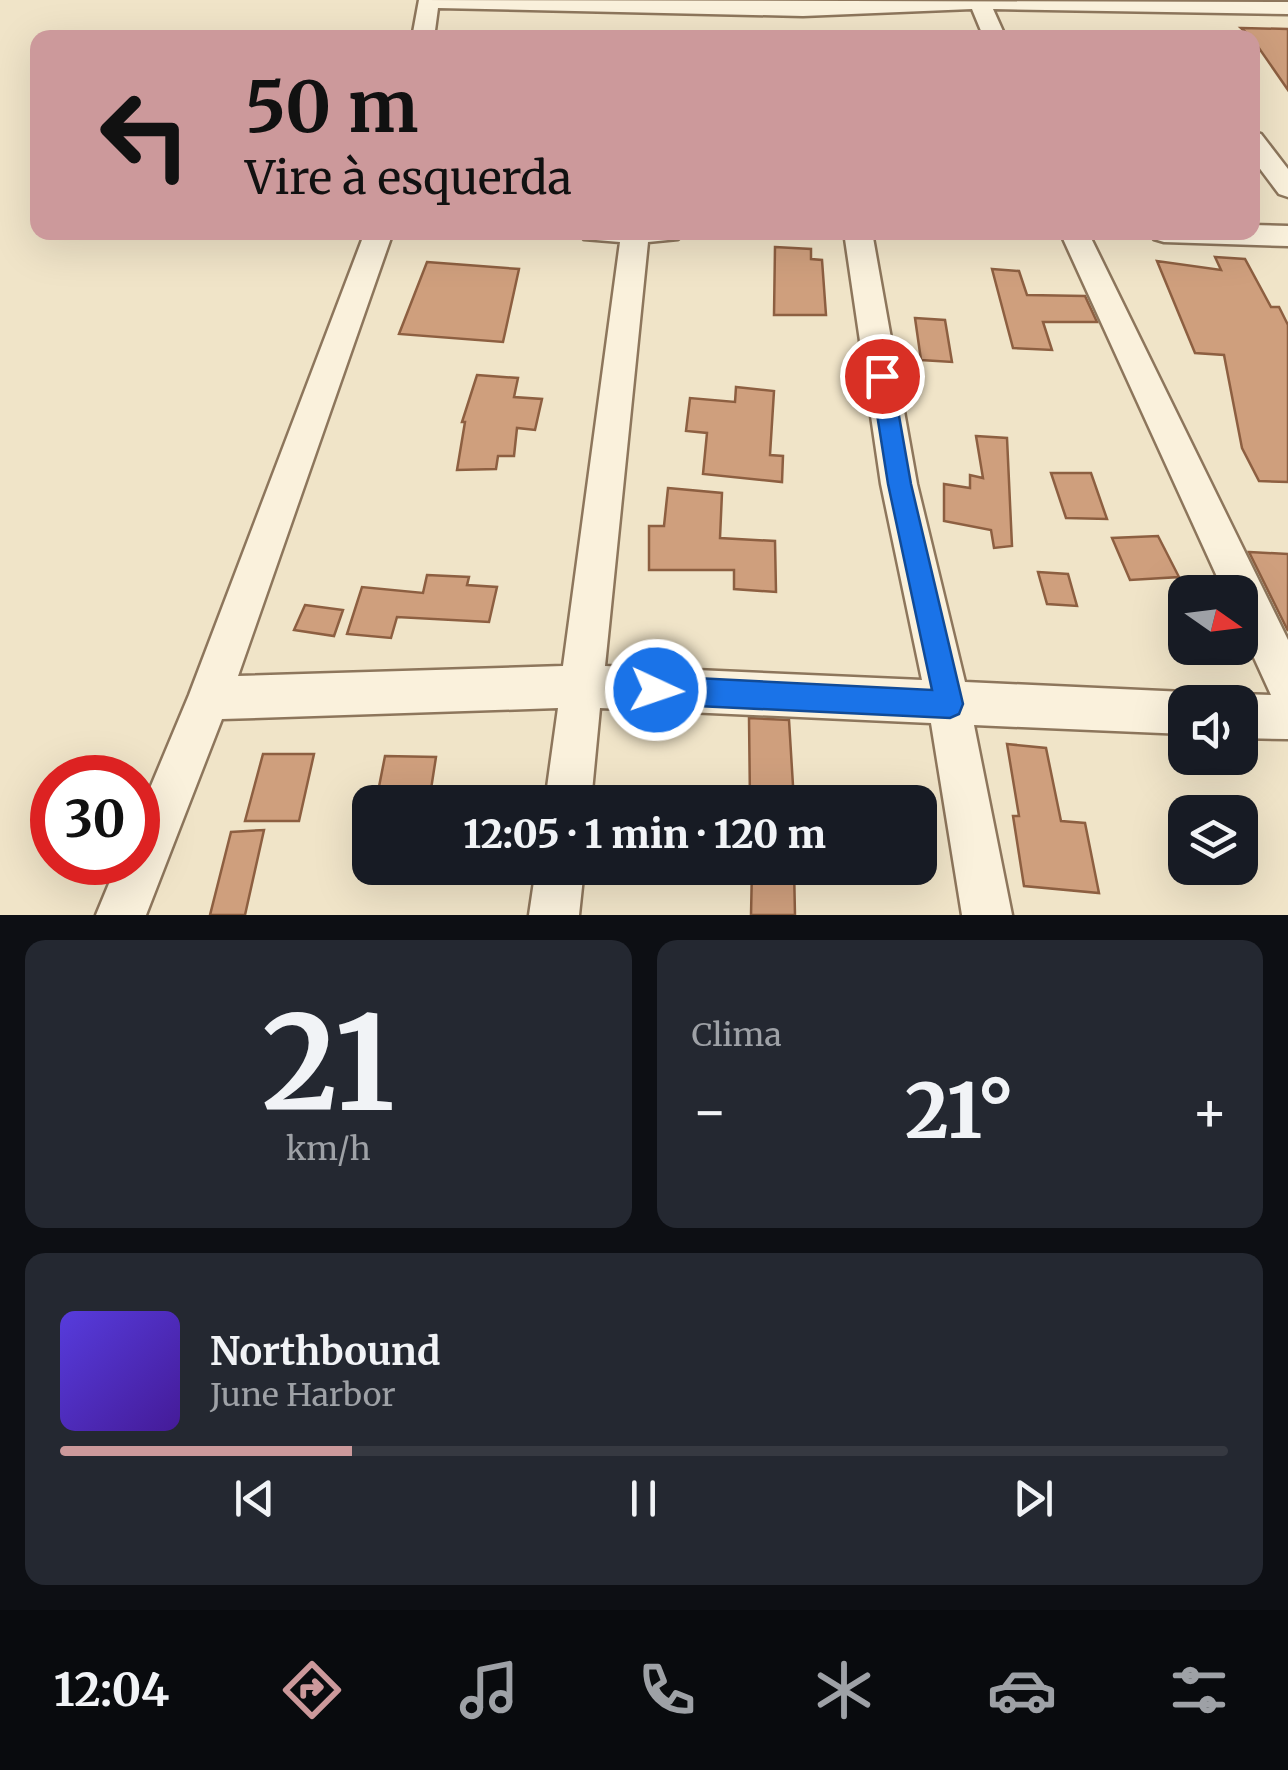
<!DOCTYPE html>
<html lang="pt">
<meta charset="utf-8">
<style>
:root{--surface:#171b24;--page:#242831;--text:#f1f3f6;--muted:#9ea1a6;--line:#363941;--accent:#cc999b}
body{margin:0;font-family:Merriweather,serif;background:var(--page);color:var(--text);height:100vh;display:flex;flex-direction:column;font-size:38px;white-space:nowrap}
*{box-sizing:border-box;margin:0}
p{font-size:32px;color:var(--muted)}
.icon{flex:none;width:55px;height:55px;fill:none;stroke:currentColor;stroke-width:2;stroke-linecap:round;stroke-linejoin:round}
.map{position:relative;height:915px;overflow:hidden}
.drawer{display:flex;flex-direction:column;gap:25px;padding:25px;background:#0d0f14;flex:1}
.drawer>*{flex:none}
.banner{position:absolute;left:30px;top:30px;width:1230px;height:210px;border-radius:20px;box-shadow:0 10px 40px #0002;background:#cc999b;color:#111;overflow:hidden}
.needle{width:65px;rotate:104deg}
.buttons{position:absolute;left:1168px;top:575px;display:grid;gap:20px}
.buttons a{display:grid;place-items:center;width:90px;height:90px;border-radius:20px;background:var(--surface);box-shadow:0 10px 40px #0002;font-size:50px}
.speed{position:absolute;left:30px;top:755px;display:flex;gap:20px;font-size:50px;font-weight:700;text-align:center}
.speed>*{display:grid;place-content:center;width:130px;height:130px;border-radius:50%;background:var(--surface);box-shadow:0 10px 40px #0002;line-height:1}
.speed .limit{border:15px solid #d22;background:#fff;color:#111}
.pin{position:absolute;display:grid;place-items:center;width:85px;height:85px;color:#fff;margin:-42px;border:5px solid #fff;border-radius:50%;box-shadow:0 2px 10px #0007}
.me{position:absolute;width:110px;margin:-55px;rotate:93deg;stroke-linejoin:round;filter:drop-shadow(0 0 8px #0008)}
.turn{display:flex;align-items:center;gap:35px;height:210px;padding:0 50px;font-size:45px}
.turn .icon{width:130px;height:130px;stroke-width:2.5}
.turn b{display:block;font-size:70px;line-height:85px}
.big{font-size:75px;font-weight:800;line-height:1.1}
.drawer .tile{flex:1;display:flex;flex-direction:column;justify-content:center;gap:15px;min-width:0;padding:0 35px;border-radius:20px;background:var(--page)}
.drawer .dial{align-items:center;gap:0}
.dial b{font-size:130px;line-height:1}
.song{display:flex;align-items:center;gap:30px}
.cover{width:120px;height:120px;border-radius:15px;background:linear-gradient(135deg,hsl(250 70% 55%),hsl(260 70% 35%))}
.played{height:10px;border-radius:5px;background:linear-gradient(90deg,var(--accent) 25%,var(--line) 25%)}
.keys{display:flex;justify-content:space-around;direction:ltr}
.heat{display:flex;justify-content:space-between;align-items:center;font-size:55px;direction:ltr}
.drawer .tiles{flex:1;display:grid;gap:25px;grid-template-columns:1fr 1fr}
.tile:last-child{grid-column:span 2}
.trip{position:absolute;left:352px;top:785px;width:585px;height:100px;border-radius:20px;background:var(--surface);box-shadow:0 10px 40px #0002;font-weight:800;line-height:100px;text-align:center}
.tab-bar{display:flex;height:160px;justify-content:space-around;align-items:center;background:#090b0e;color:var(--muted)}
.tab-bar .icon{width:70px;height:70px}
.tab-bar .active{color:var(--accent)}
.tab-bar b{font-size:45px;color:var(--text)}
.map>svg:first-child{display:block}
</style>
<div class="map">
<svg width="1288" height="915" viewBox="0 0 1288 915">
<rect width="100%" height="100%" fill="#f0e4c8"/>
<path fill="#cf9f7d" stroke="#8d5f41" stroke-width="2.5" d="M 1241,28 L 1288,29 L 1288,90 L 1252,38 Z
M 775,247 L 811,249 L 811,259 L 822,260 L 826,315 L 774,315 Z
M 1215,257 L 1245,259 L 1271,307 L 1279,307 L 1288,325 L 1288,482 L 1259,481 L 1242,448 L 1224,355 L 1195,353 L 1157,261 L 1221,270 Z
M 427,262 L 519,269 L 503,342 L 399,334 Z
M 992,269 L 1019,271 L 1027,295 L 1085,296 L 1097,322 L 1043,322 L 1052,350 L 1013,348 Z
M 915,318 L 945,320 L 952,362 L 921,360 Z
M 477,375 L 518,378 L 514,397 L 542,399 L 535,430 L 517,428 L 514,456 L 498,456 L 496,469 L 457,470 L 465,422 L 462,422 Z
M 736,387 L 774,391 L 770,455 L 783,456 L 782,482 L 703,474 L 707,433 L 686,431 L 690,398 L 735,402 Z
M 976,436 L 1007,438 L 1012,546 L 994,548 L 991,530 L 944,521 L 944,484 L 970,488 L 970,475 L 983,478 Z
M 1051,473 L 1091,473 L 1107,519 L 1066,518 Z
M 668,488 L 722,493 L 720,538 L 775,541 L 776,592 L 734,589 L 734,570 L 649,570 L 649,526 L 664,526 Z
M 1158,536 L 1179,577 L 1130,580 L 1112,538 Z
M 1249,552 L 1288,554 L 1288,631 Z
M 1038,572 L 1068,574 L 1077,606 L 1047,604 Z
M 427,575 L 469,577 L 467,585 L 497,587 L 489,622 L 397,617 L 391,638 L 347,634 L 362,587 L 423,593 Z
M 305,605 L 343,610 L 334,636 L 294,630 Z
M 749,718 L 789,720 L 794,802 L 750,802 Z
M 1007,744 L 1046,748 L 1061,821 L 1085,823 L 1099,893 L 1024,886 L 1013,816 L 1019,816 Z
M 263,754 L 314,754 L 299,821 L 245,821 Z
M 385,756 L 436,757 L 429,802 L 376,802 Z
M 264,830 L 245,915 L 210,915 L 231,832 Z
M 752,868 L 794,868 L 795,915 L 751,915 Z"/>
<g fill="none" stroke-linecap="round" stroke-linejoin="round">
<g stroke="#8d765c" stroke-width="5">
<path id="minor" d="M 419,0 L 1288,2 L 1288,14 L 993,9 L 1006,38 L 984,38 L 972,9 L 803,16 L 438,8 L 434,38 L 412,38 Z
M 1252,131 L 1261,134 L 1288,169 L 1288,197 L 1279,194 L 1252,158 Z
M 1252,225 L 1288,226 L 1288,246 L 1164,242 L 1154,239 L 1150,232 L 1252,232 Z
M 365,232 L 393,232 L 238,676 L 563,666 L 620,242 L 584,239 L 580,232 L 682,232 L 678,239 L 648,242 L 605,666 L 922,680 L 881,484 L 844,232 L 872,232 L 917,484 L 965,682 L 1185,692 L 1202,702 L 1185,702 L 1185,734 L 974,725 L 1012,915 L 962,915 L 931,723 L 600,708 L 591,802 L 545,802 L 558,708 L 222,719 L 146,915 L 96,915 L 118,862 L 138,862 L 138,817 L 189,695 Z
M 1060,232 L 1088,232 L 1288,640 L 1288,739 L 1240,738 L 1240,702 L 1224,702 L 1240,694 L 1271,695 L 1240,627 L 1240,592 L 1224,592 Z
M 536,868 L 584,868 L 579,915 L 529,915 Z"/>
</g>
<use href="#minor" fill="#faf1dc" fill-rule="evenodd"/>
</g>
<path fill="#1a73e8" stroke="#114b97" stroke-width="2.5" d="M 882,368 L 892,376 L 911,484 L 963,704 L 959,714 L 950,718 L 656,704 L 646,700 L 642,690 L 646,680 L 656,676 L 932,690 L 888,484 L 871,376 Z"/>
</svg>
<div class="buttons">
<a><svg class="needle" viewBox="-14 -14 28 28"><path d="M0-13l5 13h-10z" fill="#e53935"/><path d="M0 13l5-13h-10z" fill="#9ea1a6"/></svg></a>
<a><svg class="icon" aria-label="sound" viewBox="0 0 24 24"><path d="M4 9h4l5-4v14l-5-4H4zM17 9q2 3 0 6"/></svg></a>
<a><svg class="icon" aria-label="layers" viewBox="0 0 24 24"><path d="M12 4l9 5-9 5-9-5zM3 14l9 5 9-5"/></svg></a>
</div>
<div class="speed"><div class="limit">30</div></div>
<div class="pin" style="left:882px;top:376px;background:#d93025"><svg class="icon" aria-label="arrive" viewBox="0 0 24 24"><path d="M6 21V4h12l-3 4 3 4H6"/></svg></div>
<svg class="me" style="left:656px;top:690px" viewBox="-20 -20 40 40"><circle r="17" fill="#1a73e8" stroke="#fff" stroke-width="3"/><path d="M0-11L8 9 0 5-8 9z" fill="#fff"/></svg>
<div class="trip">12:05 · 1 min · 120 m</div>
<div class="banner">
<div class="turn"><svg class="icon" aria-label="left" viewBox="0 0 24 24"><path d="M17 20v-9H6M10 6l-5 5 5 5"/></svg><div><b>50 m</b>Vire à esquerda</div></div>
</div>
</div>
<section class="drawer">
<div class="tiles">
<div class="tile dial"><b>21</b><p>km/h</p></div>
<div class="tile"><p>Clima</p>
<div class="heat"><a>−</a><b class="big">21°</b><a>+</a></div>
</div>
<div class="tile">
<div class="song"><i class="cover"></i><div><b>Northbound</b><p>June Harbor</p></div></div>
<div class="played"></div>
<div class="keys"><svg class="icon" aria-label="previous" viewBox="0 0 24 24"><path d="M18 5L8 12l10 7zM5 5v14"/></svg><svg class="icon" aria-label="pause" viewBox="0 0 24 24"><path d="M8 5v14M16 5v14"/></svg><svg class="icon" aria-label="next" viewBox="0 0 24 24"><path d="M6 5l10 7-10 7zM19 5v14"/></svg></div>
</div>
</div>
</section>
<nav class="tab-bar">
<b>12:04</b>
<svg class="icon active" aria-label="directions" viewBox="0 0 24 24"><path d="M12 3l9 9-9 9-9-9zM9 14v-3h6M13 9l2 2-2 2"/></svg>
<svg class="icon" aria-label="music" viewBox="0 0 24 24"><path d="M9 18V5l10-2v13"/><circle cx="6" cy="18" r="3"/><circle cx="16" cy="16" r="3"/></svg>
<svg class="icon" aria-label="phone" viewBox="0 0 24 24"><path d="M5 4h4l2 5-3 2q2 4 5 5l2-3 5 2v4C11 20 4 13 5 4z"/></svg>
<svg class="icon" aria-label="climate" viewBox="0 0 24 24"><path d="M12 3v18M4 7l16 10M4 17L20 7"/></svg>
<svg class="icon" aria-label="car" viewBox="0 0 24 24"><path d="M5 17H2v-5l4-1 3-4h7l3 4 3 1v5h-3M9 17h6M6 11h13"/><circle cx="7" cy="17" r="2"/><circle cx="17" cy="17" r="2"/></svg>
<svg class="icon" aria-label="filters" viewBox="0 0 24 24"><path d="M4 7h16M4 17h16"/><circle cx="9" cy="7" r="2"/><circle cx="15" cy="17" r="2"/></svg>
</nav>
